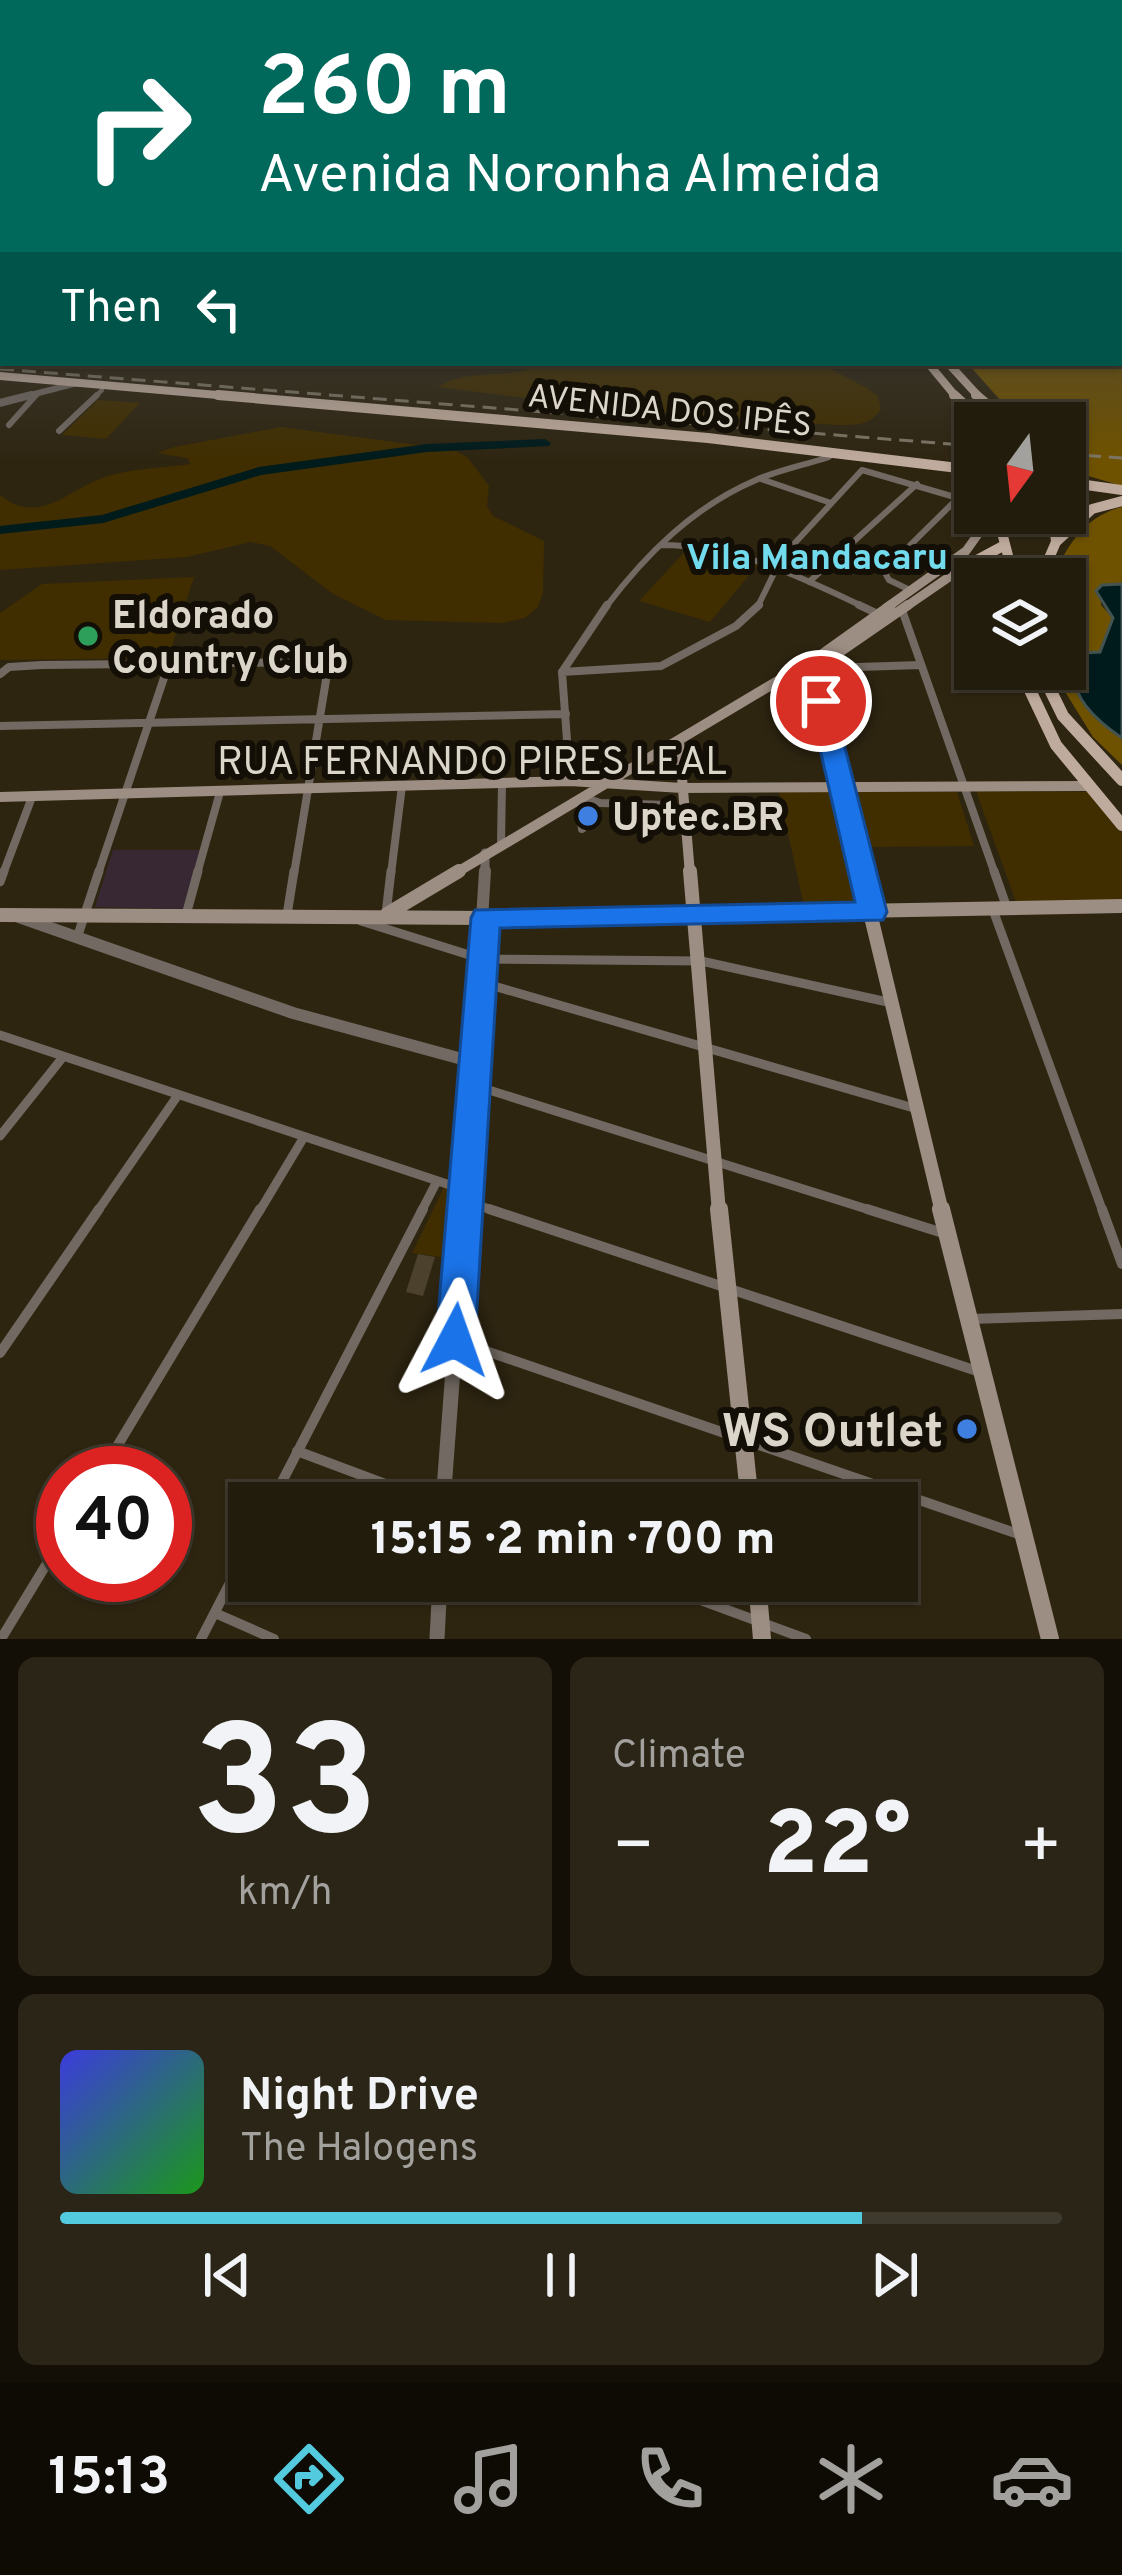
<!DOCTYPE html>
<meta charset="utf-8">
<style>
:root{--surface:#221c0d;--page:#2a2516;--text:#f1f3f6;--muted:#a2a19d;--line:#3f3a2e;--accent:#54cade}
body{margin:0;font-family:Overpass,sans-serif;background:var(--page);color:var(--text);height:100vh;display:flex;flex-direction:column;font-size:45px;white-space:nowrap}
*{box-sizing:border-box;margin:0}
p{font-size:39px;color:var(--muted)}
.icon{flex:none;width:66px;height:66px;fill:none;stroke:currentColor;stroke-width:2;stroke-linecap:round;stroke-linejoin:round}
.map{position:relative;height:1639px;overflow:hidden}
.drawer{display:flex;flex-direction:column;gap:18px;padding:18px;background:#130f07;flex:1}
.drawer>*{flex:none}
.guide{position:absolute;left:0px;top:0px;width:1122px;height:366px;box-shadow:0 3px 9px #0004,0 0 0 3px var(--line);background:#00695c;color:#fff;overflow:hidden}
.needle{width:78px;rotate:195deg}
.fabs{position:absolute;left:954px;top:402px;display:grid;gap:24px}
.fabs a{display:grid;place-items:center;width:132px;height:132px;border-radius:0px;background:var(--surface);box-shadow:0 3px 9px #0004,0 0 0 3px var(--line);font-size:60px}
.speed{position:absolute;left:36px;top:1446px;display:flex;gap:24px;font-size:60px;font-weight:700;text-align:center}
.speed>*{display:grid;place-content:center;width:156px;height:156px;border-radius:50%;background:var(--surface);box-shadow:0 3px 9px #0004,0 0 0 3px var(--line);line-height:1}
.speed .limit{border:18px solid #d22;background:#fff;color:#111}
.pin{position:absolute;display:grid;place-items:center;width:102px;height:102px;color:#fff;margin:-51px;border:6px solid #fff;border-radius:50%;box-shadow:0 3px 12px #0007}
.me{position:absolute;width:132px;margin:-66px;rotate:4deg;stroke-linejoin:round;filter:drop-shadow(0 0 9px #0008)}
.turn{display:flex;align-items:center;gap:42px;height:252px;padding:0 60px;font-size:54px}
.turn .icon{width:156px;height:156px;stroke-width:2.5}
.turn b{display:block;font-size:84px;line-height:102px}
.then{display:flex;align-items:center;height:114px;padding:0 60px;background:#0003;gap:24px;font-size:45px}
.big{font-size:90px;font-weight:800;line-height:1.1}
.drawer .card{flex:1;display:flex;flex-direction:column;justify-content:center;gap:18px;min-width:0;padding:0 42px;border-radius:18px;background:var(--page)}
.drawer .dial{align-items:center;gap:0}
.dial b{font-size:156px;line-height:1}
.song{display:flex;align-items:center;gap:36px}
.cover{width:144px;height:144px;border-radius:18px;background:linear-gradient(135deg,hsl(240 70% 55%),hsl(120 70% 35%))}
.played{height:12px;border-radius:6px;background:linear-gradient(90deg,var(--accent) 80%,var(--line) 80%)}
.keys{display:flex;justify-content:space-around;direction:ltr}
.heat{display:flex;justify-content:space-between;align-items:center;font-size:66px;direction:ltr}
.drawer .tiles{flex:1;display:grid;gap:18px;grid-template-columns:1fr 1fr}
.card:last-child{grid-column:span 2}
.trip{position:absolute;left:228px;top:1482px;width:690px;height:120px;border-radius:0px;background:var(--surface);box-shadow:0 3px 9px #0004,0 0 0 3px var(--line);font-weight:800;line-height:120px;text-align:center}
.menu{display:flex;height:192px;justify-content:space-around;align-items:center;background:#0e0b05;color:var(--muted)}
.menu .icon{width:84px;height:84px}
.menu .current{color:var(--accent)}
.menu b{font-size:54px;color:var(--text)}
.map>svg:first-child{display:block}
</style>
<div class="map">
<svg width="1122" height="1639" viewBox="0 0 1122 1639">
<rect width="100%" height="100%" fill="#2e2511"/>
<path fill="#372833" d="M 113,850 L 200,850 L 183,909 L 95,907 Z"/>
<path fill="#402e00" d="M 545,363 L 819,363 L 867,388 L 878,396 L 881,409 C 870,426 856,425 837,425 L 612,409 L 438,387 C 471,366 511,382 545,363 Z
M 98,400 L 140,403 L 106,439 L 62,435 Z
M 281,427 L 455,450 L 468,458 L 489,486 L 487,506 L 493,516 L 544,541 L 543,593 L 538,607 L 525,618 L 502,623 L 386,620 L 333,594 L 270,546 L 250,542 L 187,557 L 0,570 L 0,495 C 40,527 68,489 105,477 C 132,468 163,468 191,464 L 187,458 L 157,453 L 174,447 Z
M 692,544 L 760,562 L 710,622 L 639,601 Z
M 194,577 L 168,658 L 0,660 L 0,613 L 42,584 Z
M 976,791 L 1088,792 L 1122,833 L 1122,900 L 1016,902 Z
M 779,792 L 834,792 L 862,906 L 804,906 Z
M 855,792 L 957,792 L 974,846 L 870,847 Z
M 444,1187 L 463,1193 L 454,1259 L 412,1253 Z"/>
<path fill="#6f5200" d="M 1119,318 L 1122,321 L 1122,486 L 1075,472 L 1065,463 L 1065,423 L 1021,423 L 967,363 L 1119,363 Z
M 1122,507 L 1122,584 L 1102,585 L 1101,605 L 1113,618 L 1100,653 L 1081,653 C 1060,687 1095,720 1122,738 L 1122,765 L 1093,737 L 1056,677 L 1054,669 L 1065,669 L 1065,579 L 1053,579 C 1066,546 1085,516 1122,507 Z"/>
<path fill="#001b1c" stroke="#425350" stroke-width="3" d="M 1122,584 L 1122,738 C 1094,719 1059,688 1081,653 L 1100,652 L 1113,618 L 1096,591 L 1102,585 Z"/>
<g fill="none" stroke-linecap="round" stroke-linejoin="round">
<path fill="#001b1c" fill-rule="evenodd" d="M 545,439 L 551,443 L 549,446 L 427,452 L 261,475 L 103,523 L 0,534 L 0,526 L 102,515 L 259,467 L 427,444 Z"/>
</g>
<path fill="#4b412d" d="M 418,1254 L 435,1257 L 423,1296 L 406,1292 Z"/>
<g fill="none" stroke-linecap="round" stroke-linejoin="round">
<path stroke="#726962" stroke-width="4.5" d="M 94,398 L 102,390"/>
<path stroke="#726962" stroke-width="6" d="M 9,425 L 36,395
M 59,431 L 97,395
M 761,479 L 831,503
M 661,545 C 736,545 799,576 866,608
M 809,582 L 917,484
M 605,608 C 646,554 693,507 756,480 C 779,470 805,465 829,457
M 757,608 L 782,557 L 862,470 L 958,498 L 884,571 L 889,580 L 912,591"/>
<path stroke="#726962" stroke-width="8" d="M 859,605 L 878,614
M 902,610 L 995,874
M 827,668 L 921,665
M 562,672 L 661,666 L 736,626 L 759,605
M 562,672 L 607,605
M 562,672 L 570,781
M 0,674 L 9,667 L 42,665 L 329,662 L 294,874
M 0,726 L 566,714
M 583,797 L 600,803 L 670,805
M 582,829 L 580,810 L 593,802
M 501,843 L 502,784
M 3,874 L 32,797
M 98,874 L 169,663
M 197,874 L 220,792
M 391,874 L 402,786"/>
<path stroke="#726962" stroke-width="9" d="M 994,871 L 1007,908
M 0,882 L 4,871
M 993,910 L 1103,1212
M 386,914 L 391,871
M 186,915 L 198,871
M 287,915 L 294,871
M 361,921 L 482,959 L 701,961 L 892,1003
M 77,938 L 99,871
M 480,982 L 917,1109
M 0,1035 L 465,1190
M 470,1084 L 876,1212
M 0,1136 L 63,1057
M 465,1201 L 498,1212
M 97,1212 L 178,1095
M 259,1212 L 304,1137
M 421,1212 L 436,1183"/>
<path stroke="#726962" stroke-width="10" d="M 489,1209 L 980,1372
M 867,1209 L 946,1234
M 1102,1209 L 1122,1264
M 970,1319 L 1122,1314
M 457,1341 L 1021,1535
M 0,1353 L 99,1209
M 297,1451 L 436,1503
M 101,1473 L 260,1209
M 271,1503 L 423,1209
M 649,1581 L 806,1639
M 215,1613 L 274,1639
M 1,1639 L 63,1537
M 201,1639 L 249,1546"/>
<path stroke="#726962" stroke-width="6" d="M 19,398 L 77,383"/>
<path stroke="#726962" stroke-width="8" d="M 0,403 L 31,395"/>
<path stroke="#726962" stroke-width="9" d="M 485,853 L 485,874"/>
<path stroke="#726962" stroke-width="12" d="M 19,917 L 293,1013 L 473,1062
M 464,1212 L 485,871"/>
<path stroke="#726962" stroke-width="15" d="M 443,1503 L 465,1209
M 437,1639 L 440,1581"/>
<path stroke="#9d8e83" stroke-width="9" d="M 886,608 L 966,551 L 993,513
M 904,608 L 968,564 L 995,559 L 1013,577"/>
<path stroke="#9d8e83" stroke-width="10" d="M 679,742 L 690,874
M 0,797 L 570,781 L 682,788 L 1089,786
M 454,874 L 818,657 L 891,605
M 861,874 L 820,687 L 837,654 L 908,605"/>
<path stroke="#9d8e83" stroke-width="14" d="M 690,871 L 719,1212
M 860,871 L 942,1212
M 387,914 L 459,871
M 0,915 L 486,918 L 1122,906"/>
<path stroke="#9d8e83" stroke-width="18" d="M 719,1209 L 750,1503
M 941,1209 L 1050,1639
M 757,1581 L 762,1639"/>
<path stroke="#bfab9d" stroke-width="8" d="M 928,363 L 957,398
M 948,363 L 980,398
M 0,376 L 252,398"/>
<path stroke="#bfab9d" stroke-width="10" d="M 218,395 L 708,438 L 975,470
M 954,395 L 984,423
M 976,395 L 1009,423
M 1065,482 L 1122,490
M 997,513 L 1014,579
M 1056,542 L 1092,509 L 1122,501
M 977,560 L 1003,546
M 1040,579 L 1056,542 L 1053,513"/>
<path stroke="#bfab9d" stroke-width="12" d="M 1020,669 L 1056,745 L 1122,825
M 1040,669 L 1063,716 L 1122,780"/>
<path stroke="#7d7565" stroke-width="3" stroke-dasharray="14 8" stroke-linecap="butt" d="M 0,369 L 975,446
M 1065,454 L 1122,458"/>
</g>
<linearGradient id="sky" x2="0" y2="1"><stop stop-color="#191409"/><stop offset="0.5" stop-color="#464643"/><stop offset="1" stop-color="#464643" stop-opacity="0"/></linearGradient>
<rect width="1122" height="461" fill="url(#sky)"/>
<path fill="#1a73e8" stroke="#114b97" stroke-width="3" d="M 821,694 L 833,701 L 887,912 L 883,920 L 500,928 L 475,1340 L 469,1353 L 455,1359 L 442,1353 L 436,1340 L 471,918 L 475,910 L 855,902 L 809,701 Z"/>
<circle fill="#2e9e5b" stroke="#130f07" stroke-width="4.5" cx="88" cy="636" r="12"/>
<g fill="#3f7fe0" stroke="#130f07" stroke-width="4.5">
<circle cx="588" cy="816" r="12"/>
<circle cx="967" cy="1429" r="12"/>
</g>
<g text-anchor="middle" stroke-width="12" stroke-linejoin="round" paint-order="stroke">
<g font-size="33" fill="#dcd6ca" stroke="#130f07">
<text transform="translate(670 409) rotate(6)" y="12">AVENIDA DOS IPÊS</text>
</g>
<g font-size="36" font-weight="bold" fill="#72daed" stroke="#130f07">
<text x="817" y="569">Vila Mandacaru</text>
</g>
<g font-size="39" font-weight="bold" fill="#dcd6ca" stroke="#130f07" text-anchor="start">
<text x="112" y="628">Eldorado<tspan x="112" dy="45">Country Club</tspan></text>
<text x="612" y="830">Uptec.BR</text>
</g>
<g font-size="39" fill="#dcd6ca" stroke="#130f07">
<text x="472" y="774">RUA FERNANDO PIRES LEAL</text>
</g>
<g font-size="48" font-weight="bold" fill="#dcd6ca" stroke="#130f07" text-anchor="end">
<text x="943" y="1446">WS Outlet</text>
</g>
</g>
</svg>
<div class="fabs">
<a><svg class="needle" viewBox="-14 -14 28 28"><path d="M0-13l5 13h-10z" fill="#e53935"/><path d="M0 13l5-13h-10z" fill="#a2a19d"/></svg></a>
<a><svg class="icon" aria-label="layers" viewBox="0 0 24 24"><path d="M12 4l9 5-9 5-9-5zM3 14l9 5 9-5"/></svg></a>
</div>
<div class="speed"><div class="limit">40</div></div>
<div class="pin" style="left:821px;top:701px;background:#d93025"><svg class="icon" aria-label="arrive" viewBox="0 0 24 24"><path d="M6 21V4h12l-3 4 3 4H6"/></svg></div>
<svg class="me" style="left:455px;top:1340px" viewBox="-20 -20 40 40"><path d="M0-17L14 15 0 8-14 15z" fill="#1a73e8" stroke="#fff" stroke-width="4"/></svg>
<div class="trip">15:15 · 2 min · 700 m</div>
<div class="guide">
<div class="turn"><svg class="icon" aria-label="right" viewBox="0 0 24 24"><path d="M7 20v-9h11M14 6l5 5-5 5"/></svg><div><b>260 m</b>Avenida Noronha Almeida</div></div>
<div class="then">Then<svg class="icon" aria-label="left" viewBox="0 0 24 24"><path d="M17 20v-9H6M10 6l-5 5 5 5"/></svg></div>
</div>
</div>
<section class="drawer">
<div class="tiles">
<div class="card dial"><b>33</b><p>km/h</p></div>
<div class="card"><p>Climate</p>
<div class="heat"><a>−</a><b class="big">22°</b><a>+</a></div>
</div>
<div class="card">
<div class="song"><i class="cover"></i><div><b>Night Drive</b><p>The Halogens</p></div></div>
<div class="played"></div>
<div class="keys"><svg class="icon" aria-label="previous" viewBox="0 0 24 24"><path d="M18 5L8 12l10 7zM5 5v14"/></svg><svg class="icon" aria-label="pause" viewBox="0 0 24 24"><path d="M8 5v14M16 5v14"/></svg><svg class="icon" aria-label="next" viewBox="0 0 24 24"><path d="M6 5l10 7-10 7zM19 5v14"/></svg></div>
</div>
</div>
</section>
<nav class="menu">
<b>15:13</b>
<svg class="icon current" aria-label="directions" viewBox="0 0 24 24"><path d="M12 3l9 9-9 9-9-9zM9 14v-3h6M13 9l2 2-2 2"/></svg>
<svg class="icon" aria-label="music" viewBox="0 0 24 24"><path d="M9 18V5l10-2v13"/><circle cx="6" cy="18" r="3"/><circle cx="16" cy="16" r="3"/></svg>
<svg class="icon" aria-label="phone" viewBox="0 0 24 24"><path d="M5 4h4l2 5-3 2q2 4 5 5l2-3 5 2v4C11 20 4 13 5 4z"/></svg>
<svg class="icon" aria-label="climate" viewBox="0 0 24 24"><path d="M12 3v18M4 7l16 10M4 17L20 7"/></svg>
<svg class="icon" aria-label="car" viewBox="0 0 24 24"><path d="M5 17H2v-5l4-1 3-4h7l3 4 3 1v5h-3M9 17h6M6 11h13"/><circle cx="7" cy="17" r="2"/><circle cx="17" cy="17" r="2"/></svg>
</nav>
